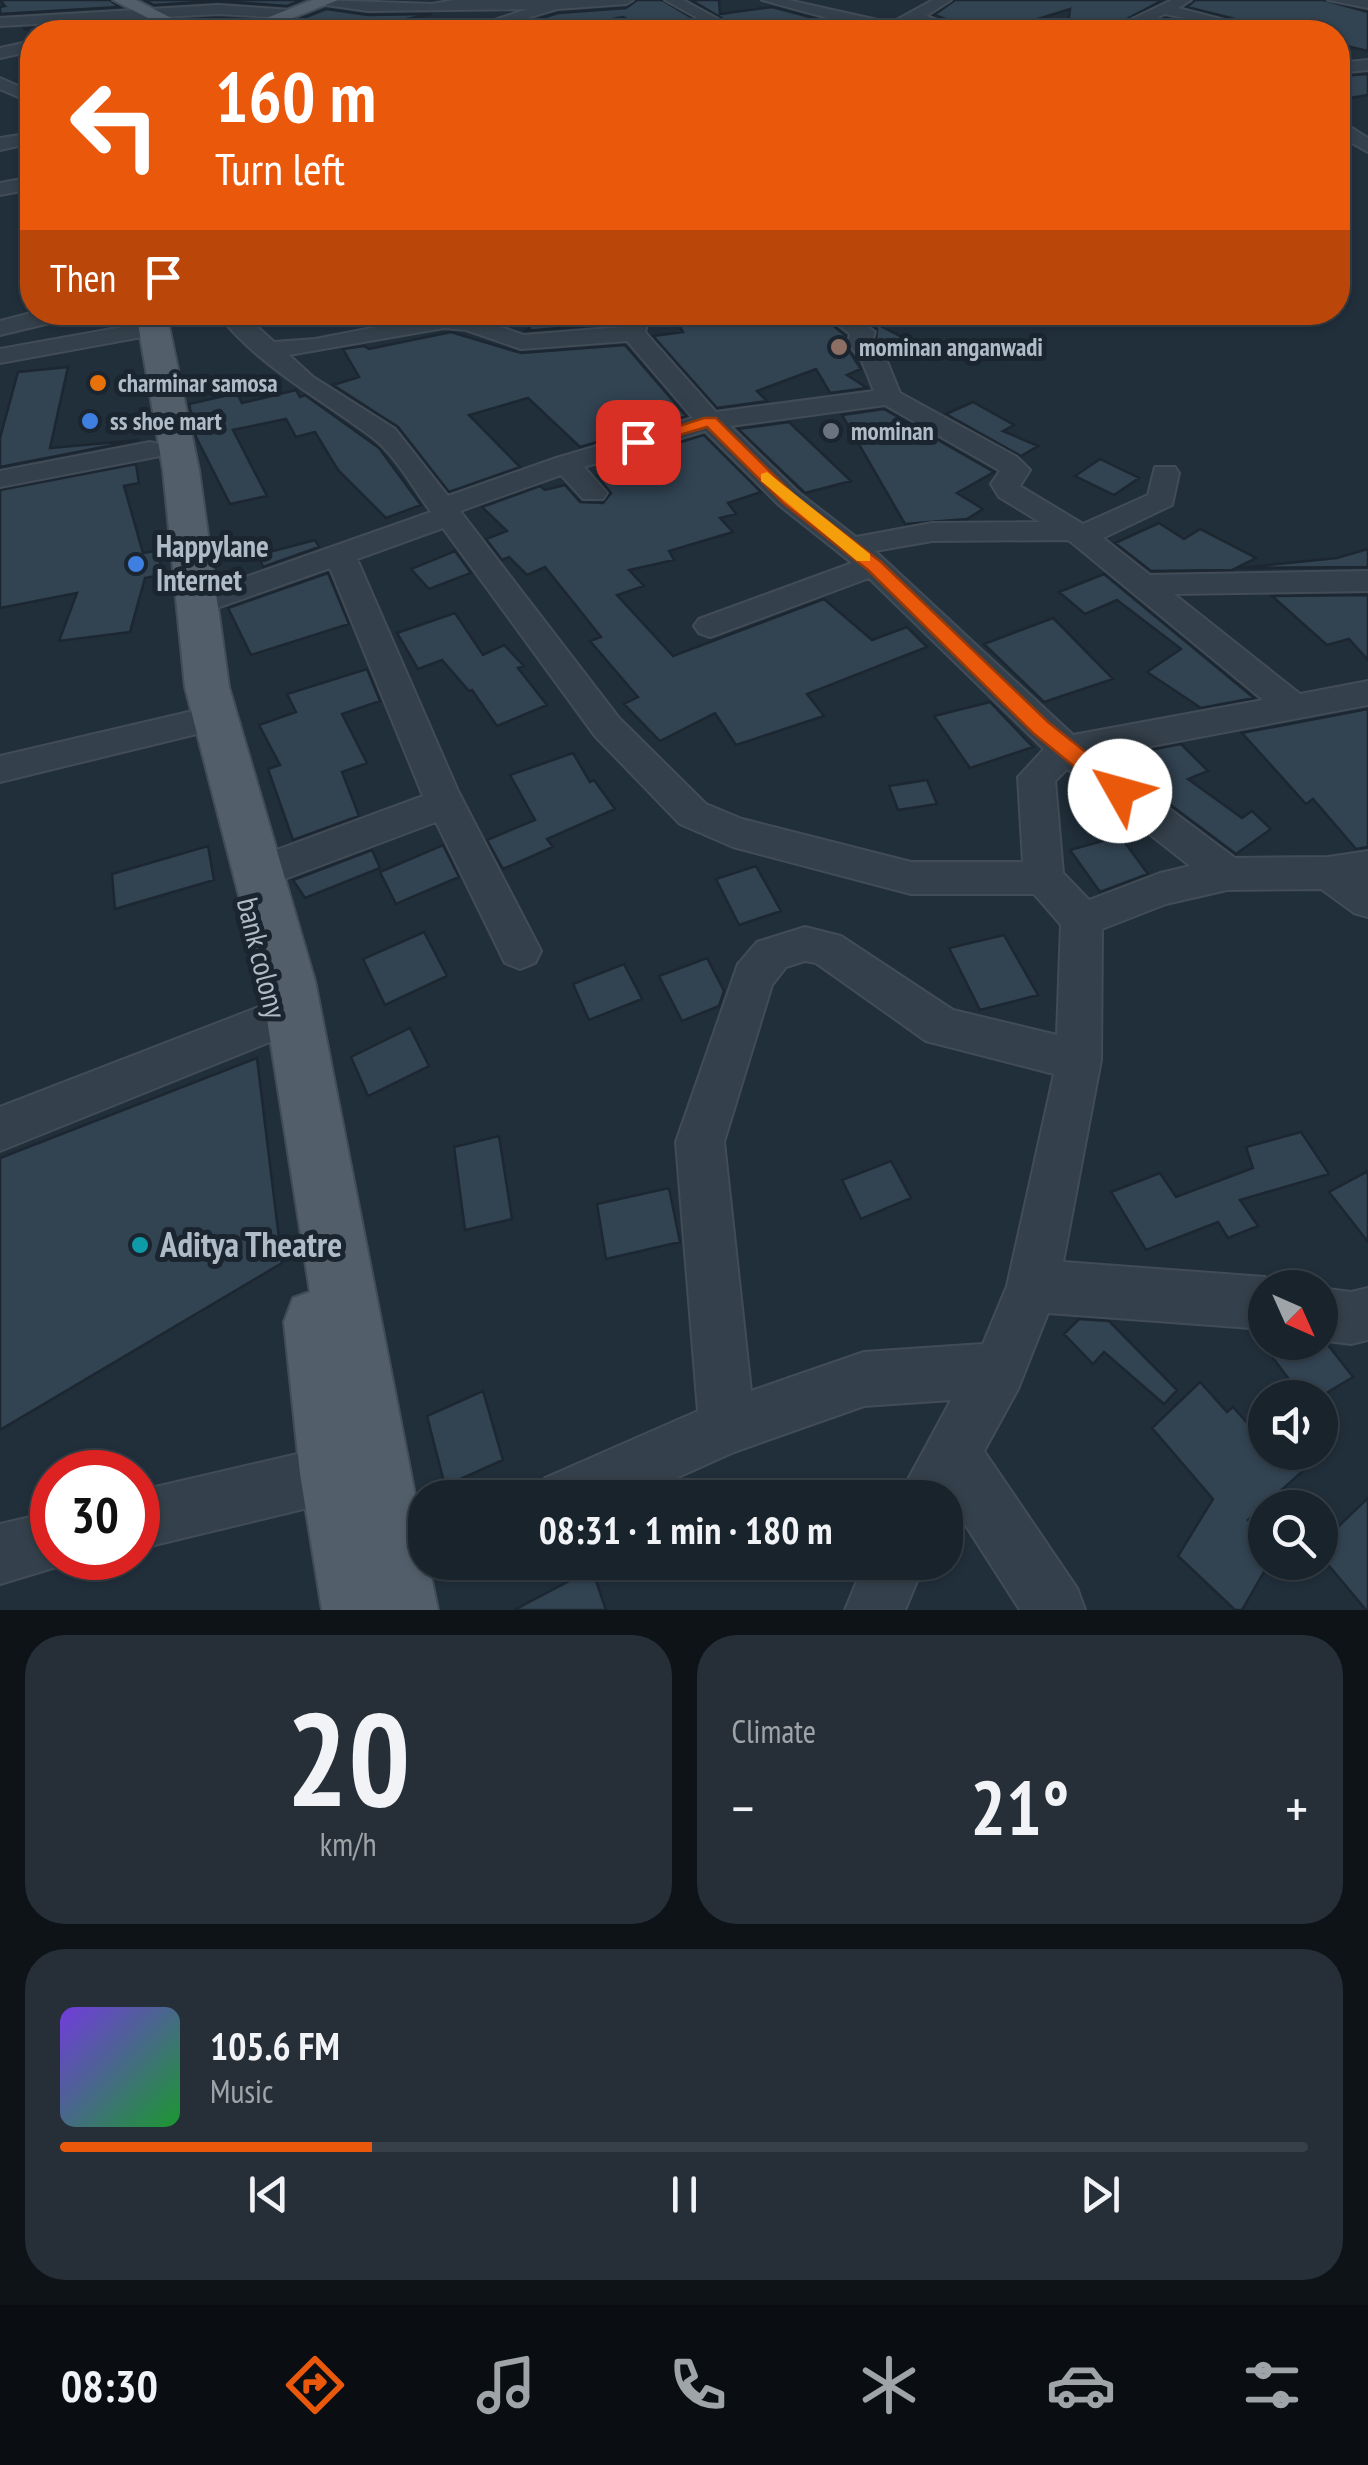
<!DOCTYPE html>
<meta charset="utf-8">
<style>
:root{--surface:#19232c;--page:#262f38;--text:#f1f3f6;--muted:#9fa4a9;--line:#374048;--accent:#ea580c}
body{margin:0;font-family:"PT Sans Narrow",sans-serif;background:var(--page);color:var(--text);height:100vh;display:flex;flex-direction:column;font-size:38px;white-space:nowrap}
*{box-sizing:border-box;margin:0}
p{font-size:32px;color:var(--muted)}
.icon{flex:none;width:55px;height:55px;fill:none;stroke:currentColor;stroke-width:2;stroke-linecap:round;stroke-linejoin:round}
.map{position:relative;height:1610px;overflow:hidden}
.sheet{display:flex;flex-direction:column;gap:25px;padding:25px;background:#0e1318;flex:1}
.sheet>*{flex:none}
.banner{position:absolute;left:20px;top:20px;width:1330px;height:305px;border-radius:40px;box-shadow:0 2px 8px #0004,0 0 0 2px var(--line);background:#ea580c;color:#fff;overflow:hidden}
.needle{width:65px;rotate:135deg}
.fabs{position:absolute;left:1248px;top:1270px;display:grid;gap:20px}
.fabs a{display:grid;place-items:center;width:90px;height:90px;border-radius:50%;background:var(--surface);box-shadow:0 2px 8px #0004,0 0 0 2px var(--line);font-size:50px}
.speed{position:absolute;left:30px;top:1450px;display:flex;gap:20px;font-size:50px;font-weight:700;text-align:center}
.speed>*{display:grid;place-content:center;width:130px;height:130px;border-radius:50%;background:var(--surface);box-shadow:0 2px 8px #0004,0 0 0 2px var(--line);line-height:1}
.speed .limit{border:15px solid #d22;background:#fff;color:#111}
.pin{position:absolute;display:grid;place-items:center;width:85px;height:85px;color:#fff;margin:-42px;border-radius:20px;box-shadow:0 5px 15px #0006}
.me{position:absolute;width:110px;margin:-55px;rotate:308deg;stroke-linejoin:round;filter:drop-shadow(0 0 8px #0008)}
.turn{display:flex;align-items:center;gap:35px;height:210px;padding:0 30px;font-size:45px}
.turn .icon{width:130px;height:130px;stroke-width:2.5}
.turn b{display:block;font-size:70px;line-height:85px}
.then{display:flex;align-items:center;height:95px;padding:0 30px;background:#0003;gap:20px;font-size:38px}
.big{font-size:75px;font-weight:800;line-height:1.1}
.sheet .widget{flex:1;display:flex;flex-direction:column;justify-content:center;gap:15px;min-width:0;padding:0 35px;border-radius:40px;background:var(--page)}
.sheet .dial{align-items:center;gap:0}
.dial b{font-size:130px;line-height:1}
.song{display:flex;align-items:center;gap:30px}
.cover{width:120px;height:120px;border-radius:15px;background:linear-gradient(135deg,hsl(260 70% 55%),hsl(130 70% 35%))}
.played{height:10px;border-radius:5px;background:linear-gradient(90deg,var(--accent) 25%,var(--line) 25%)}
.keys{display:flex;justify-content:space-around;direction:ltr}
.heat{display:flex;justify-content:space-between;align-items:center;font-size:55px;direction:ltr}
.sheet .tiles{flex:1;display:grid;gap:25px;grid-template-columns:1fr 1fr}
.widget:last-child{grid-column:span 2}
.trip{position:absolute;left:408px;top:1480px;width:555px;height:100px;border-radius:40px;background:var(--surface);box-shadow:0 2px 8px #0004,0 0 0 2px var(--line);font-weight:800;line-height:100px;text-align:center}
.dock{display:flex;height:160px;justify-content:space-around;align-items:center;background:#0a0e12;color:var(--muted)}
.dock .icon{width:70px;height:70px}
.dock .selected{color:var(--accent)}
.dock b{font-size:45px;color:var(--text)}
.map>svg:first-child{display:block}
</style>
<div class="map">
<svg width="1368" height="1610" viewBox="0 0 1368 1610">
<rect width="100%" height="100%" fill="#212f3b"/>
<path fill="#324352" stroke="#1c2731" stroke-width="2.5" d="M 0,0 L 110,0 L 119,7 L 0,14 L 0,7 L 5,6 Z
M 144,0 L 302,0 L 287,6 L 218,1 L 154,5 Z
M 637,0 L 662,0 L 716,32 L 662,32 L 660,21 L 639,25 L 623,17 L 544,32 L 529,32 L 515,26 L 558,13 L 626,8 Z
M 691,0 L 719,0 L 720,14 L 772,7 L 867,32 L 745,32 Z
M 955,0 L 1163,0 L 1102,32 L 1079,32 L 1068,24 L 1070,9 L 1006,29 L 975,21 L 970,32 L 968,27 L 934,15 Z
M 1195,0 L 1324,0 L 1368,12 L 1368,51 L 1338,44 L 1338,32 L 1287,32 L 1187,7 Z
M 326,9 L 368,15 L 432,14 L 341,32 L 268,32 Z
M 218,18 L 252,20 L 220,32 L 202,32 L 183,20 Z
M 1165,18 L 1201,25 L 1200,32 L 1132,32 Z
M 147,22 L 168,32 L 33,32 L 23,28 Z
M 1368,74 L 1368,95 L 1338,100 L 1338,76 Z
M 526,312 L 554,312 L 559,326 L 605,320 L 608,324 L 524,331 L 530,328 Z
M 671,312 L 817,312 L 846,336 L 845,345 L 861,369 L 847,375 L 867,388 L 830,393 L 816,369 L 757,391 L 767,401 L 717,408 L 653,336 L 683,332 Z
M 856,312 L 913,312 L 883,327 L 917,345 L 889,357 L 876,341 L 877,329 Z
M 451,332 L 521,353 L 625,345 L 686,416 L 580,447 L 528,398 L 469,415 L 520,467 L 449,492 L 398,427 L 333,385 L 359,377 L 343,349 L 364,346 L 369,349 Z
M 68,367 L 50,448 L 139,440 L 0,467 L 0,438 L 18,372 Z
M 296,390 L 300,397 L 305,395 L 379,448 L 421,505 L 386,518 L 338,470 L 315,432 L 296,437 L 286,419 L 233,430 L 267,496 L 230,504 L 196,437 L 189,404 L 237,393 L 242,403 Z
M 973,402 L 1014,425 L 1003,431 L 1038,446 L 1021,456 L 946,414 Z
M 884,409 L 994,472 L 957,493 L 983,509 L 967,519 L 905,524 L 842,415 Z
M 789,422 L 851,481 L 805,493 L 738,429 Z
M 704,435 L 761,492 L 728,503 L 736,514 L 720,518 L 733,532 L 669,551 L 674,560 L 629,570 L 644,586 L 617,595 L 673,656 L 824,599 L 872,640 L 907,627 L 927,647 L 807,694 L 824,716 L 736,745 L 715,713 L 660,741 L 624,704 L 638,697 L 590,641 L 601,637 L 545,567 L 527,575 L 509,557 L 502,560 L 486,539 L 507,531 L 482,507 L 540,486 L 545,490 L 565,485 L 580,502 L 603,503 L 611,493 L 597,476 L 607,474 L 600,466 Z
M 1100,459 L 1139,478 L 1114,495 L 1075,476 Z
M 136,464 L 139,483 L 124,486 L 143,553 L 160,550 L 160,575 L 145,578 L 130,632 L 59,641 L 77,593 L 0,608 L 0,490 Z
M 1159,523 L 1184,539 L 1200,529 L 1256,558 L 1232,570 L 1151,571 L 1115,543 Z
M 315,540 L 319,547 L 263,567 L 258,555 Z
M 1368,549 L 1368,567 L 1239,568 L 1337,558 Z
M 455,551 L 471,573 L 429,589 L 411,569 Z
M 328,573 L 349,624 L 251,655 L 228,608 Z
M 1104,574 L 1254,698 L 1201,708 L 1147,672 L 1181,649 L 1117,600 L 1085,614 L 1059,592 Z
M 1368,595 L 1368,660 L 1349,639 L 1327,645 L 1272,596 Z
M 455,613 L 483,655 L 504,645 L 524,666 L 518,668 L 547,705 L 497,726 L 472,690 L 469,691 L 442,660 L 418,669 L 397,633 Z
M 1053,618 L 1064,629 L 1113,679 L 1044,702 L 984,644 Z
M 367,669 L 380,701 L 342,714 L 367,763 L 342,772 L 359,816 L 293,840 L 268,769 L 280,765 L 259,725 L 296,712 L 287,694 Z
M 990,702 L 1033,747 L 970,768 L 934,716 Z
M 1368,709 L 1368,847 L 1356,849 L 1313,799 L 1306,804 L 1242,733 Z
M 1181,744 L 1208,771 L 1188,779 L 1242,818 L 1252,811 L 1271,829 L 1236,854 L 1108,758 Z
M 573,753 L 590,782 L 594,780 L 615,809 L 547,839 L 553,847 L 503,869 L 487,840 L 535,820 L 510,775 Z
M 927,780 L 937,804 L 898,810 L 889,786 Z
M 1120,836 L 1148,874 L 1100,892 L 1070,850 Z
M 443,845 L 459,877 L 396,904 L 380,872 Z
M 208,846 L 214,880 L 115,909 L 112,874 Z
M 372,850 L 380,868 L 305,898 L 293,880 Z
M 756,866 L 781,911 L 739,925 L 716,879 Z
M 424,932 L 447,976 L 385,1005 L 363,959 Z
M 1004,935 L 1038,995 L 980,1010 L 949,948 Z
M 707,958 L 724,991 L 719,1006 L 682,1021 L 659,976 Z
M 624,964 L 642,999 L 589,1020 L 573,984 Z
M 410,1028 L 429,1066 L 368,1096 L 351,1057 Z
M 257,1058 L 282,1263 L 0,1430 L 0,1158 Z
M 1301,1132 L 1329,1174 L 1240,1200 L 1258,1226 L 1228,1238 L 1218,1222 L 1146,1250 L 1111,1192 L 1160,1173 L 1176,1197 L 1253,1168 L 1246,1147 Z
M 499,1136 L 512,1219 L 465,1230 L 454,1147 Z
M 891,1161 L 911,1198 L 861,1219 L 842,1180 Z
M 1368,1171 L 1368,1242 L 1329,1192 Z
M 669,1188 L 680,1242 L 606,1259 L 597,1204 Z
M 1079,1319 L 1109,1321 L 1177,1390 L 1164,1404 L 1104,1352 L 1093,1364 L 1064,1334 Z
M 1300,1342 L 1328,1345 L 1353,1377 L 1318,1398 L 1303,1398 L 1273,1358 Z
M 1200,1382 L 1227,1412 L 1233,1407 L 1265,1443 L 1265,1452 L 1324,1452 L 1248,1520 L 1265,1535 L 1265,1570 L 1242,1610 L 1235,1610 L 1178,1556 L 1213,1499 L 1152,1428 Z
M 483,1391 L 503,1460 L 445,1486 L 427,1416 Z
M 1368,1498 L 1368,1610 L 1366,1610 L 1320,1555 L 1320,1544 Z
M 592,1569 L 606,1610 L 514,1610 Z"/>
<g fill="none" stroke-linecap="round" stroke-linejoin="round">
<g stroke="#414c57" stroke-width="4">
<path id="minor" d="M 320,0 L 432,4 L 454,0 L 633,0 L 626,4 L 557,9 L 480,32 L 458,32 L 528,9 L 368,11 L 326,5 Z
M 665,0 L 683,0 L 742,32 L 723,32 Z
M 762,0 L 788,0 L 891,23 L 933,0 L 951,0 L 926,16 L 967,31 L 948,32 L 915,22 L 896,32 L 879,32 Z
M 1172,0 L 1191,0 L 1178,8 L 1236,23 L 1229,27 L 1165,14 L 1124,32 L 1105,32 Z
M 1328,0 L 1368,0 L 1368,8 Z
M 218,5 L 291,10 L 298,14 L 291,18 L 218,14 L 0,26 L 0,18 Z
M 1053,24 L 1072,29 L 1075,32 L 1048,31 L 1046,28 Z
M 32,41 L 32,51 L 0,58 L 0,48 Z
M 1368,60 L 1368,70 L 1338,73 L 1338,63 Z
M 0,78 L 32,92 L 32,103 L 0,89 Z
M 1338,124 L 1347,125 L 1368,138 L 1368,152 L 1338,135 Z
M 32,133 L 32,143 L 0,150 L 0,138 Z
M 32,177 L 32,189 L 0,195 L 0,183 Z
M 35,312 L 78,312 L 75,317 L 0,335 L 0,321 Z
M 216,312 L 241,312 L 274,342 L 315,339 L 444,314 L 477,318 L 523,335 L 623,327 L 627,312 L 650,312 L 645,332 L 716,412 L 874,391 L 862,361 L 848,343 L 850,334 L 821,312 L 849,312 L 875,332 L 872,342 L 886,359 L 900,393 L 1017,457 L 1030,470 L 1020,486 L 1083,524 L 1148,495 L 1155,467 L 1175,467 L 1179,473 L 1172,505 L 1103,538 L 1150,575 L 1368,571 L 1368,591 L 1174,594 L 1300,694 L 1368,681 L 1368,705 L 1099,756 L 1235,858 L 1328,857 L 1368,851 L 1368,917 L 1354,913 L 1321,889 L 1227,890 L 1166,904 L 1102,929 L 1101,1060 L 1063,1262 L 1265,1277 L 1285,1288 L 1265,1288 L 1265,1329 L 1048,1313 L 1018,1389 L 984,1451 L 1077,1588 L 1085,1610 L 1020,1610 L 954,1507 L 945,1519 L 945,1498 L 898,1498 L 951,1400 L 864,1406 L 734,1452 L 632,1498 L 536,1498 L 545,1478 L 698,1411 L 676,1142 L 738,964 L 757,942 L 805,927 L 841,936 L 953,1010 L 1057,1035 L 1061,925 L 1034,894 L 911,894 L 733,847 L 680,824 L 595,736 L 443,528 L 357,559 L 458,791 L 541,951 L 535,963 L 520,969 L 505,963 L 436,822 L 258,889 L 244,884 L 238,873 L 244,862 L 423,796 L 330,568 L 197,615 L 186,612 L 181,605 L 186,598 L 431,512 C 414,489 396,456 373,438 C 317,396 259,367 216,312 ZM 444,328 L 466,330 L 521,349 L 627,341 L 693,418 L 556,458 L 448,496 L 395,429 L 313,377 L 289,355 ZM 885,405 L 997,469 L 1000,471 L 991,484 L 999,497 L 1040,522 L 932,523 L 856,537 L 799,493 L 730,426 ZM 705,431 L 779,505 L 852,563 L 699,619 L 694,626 L 699,633 L 710,637 L 721,633 L 869,578 L 1044,749 L 1018,777 L 1023,862 L 911,862 L 742,819 L 706,804 L 619,718 L 460,511 L 561,475 L 583,499 L 603,499 L 607,493 L 584,467 ZM 1068,540 L 1071,542 L 1263,700 L 1073,735 L 875,551 L 932,541 ZM 1067,769 L 1190,866 L 1160,873 L 1089,900 L 1063,873 L 1055,781 ZM 805,961 L 816,963 L 926,1041 L 1054,1074 L 1007,1286 L 983,1344 L 864,1352 L 751,1391 L 724,1142 L 772,985 L 786,967 Z
M 134,325 L 142,327 L 146,332 L 142,337 L 0,363 L 0,349 Z
M 150,442 L 160,444 L 164,450 L 160,456 L 0,487 L 0,471 Z
M 197,710 L 209,713 L 215,722 L 209,731 L 0,782 L 0,756 Z
M 277,1000 L 292,1005 L 299,1019 L 292,1033 L 0,1151 L 0,1107 Z
M 1320,1288 L 1351,1292 L 1368,1288 L 1368,1340 L 1351,1344 L 1320,1340 Z
M 349,1442 L 369,1450 L 377,1470 L 369,1490 L 349,1498 L 138,1549 L 138,1491 Z
M 52,1512 L 52,1558 L 75,1558 L 73,1562 L 0,1584 L 0,1524 Z
M 865,1562 L 925,1562 L 905,1610 L 845,1610 Z"/>
</g>
<g stroke="#414c57" stroke-width="4">
<path id="major" d="M 113,0 L 136,0 L 199,32 L 175,32 Z
M 312,0 L 338,0 L 257,32 L 231,32 Z
M 136,312 L 166,312 L 199,470 L 229,687 L 315,981 L 425,1546 L 425,1562 L 428,1562 L 438,1610 L 322,1610 L 300,1474 L 284,1322 L 293,1298 L 310,1292 L 261,981 L 185,687 L 163,470 Z"/>
</g>
<use href="#minor" fill="#34404b" fill-rule="evenodd"/>
<use href="#major" fill="#525f6b" fill-rule="evenodd"/>
</g>
<path fill="#ea580c" stroke="#983908" stroke-width="2.5" d="M 704,418 L 716,418 L 795,496 L 881,562 L 1048,722 L 1127,785 L 1131,791 L 1127,797 L 1112,797 L 1033,733 L 868,570 L 783,503 L 707,427 L 638,447 L 630,442 Z"/>
<path fill="#f59e0b" d="M 767,472 L 870,554 L 870,561 L 857,561 L 761,481 L 761,474 Z"/>
<circle fill="#8d6e63" stroke="#1a252f" stroke-width="4" cx="839" cy="347" r="10"/>
<circle fill="#e8710a" stroke="#1a252f" stroke-width="4" cx="98" cy="383" r="10"/>
<g fill="#3f7fe0" stroke="#1a252f" stroke-width="4">
<circle cx="90" cy="421" r="10"/>
<circle cx="136" cy="564" r="10"/>
</g>
<circle fill="#6b7280" stroke="#1a252f" stroke-width="4" cx="831" cy="431" r="10"/>
<circle fill="#0f9aa8" stroke="#1a252f" stroke-width="4" cx="140" cy="1245" r="10"/>
<g text-anchor="middle" stroke-width="10" stroke-linejoin="round" paint-order="stroke">
<g font-size="25" font-weight="bold" fill="#afbbc7" stroke="#1a252f" text-anchor="start">
<text x="859" y="356">mominan anganwadi</text>
<text x="118" y="392">charminar samosa</text>
<text x="110" y="430">ss shoe mart</text>
<text x="851" y="440">mominan</text>
</g>
<g font-size="30" font-weight="bold" fill="#afbbc7" stroke="#1a252f" text-anchor="start">
<text x="156" y="557">Happylane<tspan x="156" dy="34">Internet</tspan></text>
</g>
<g font-size="30" fill="#afbbc7" stroke="#1a252f">
<text transform="translate(261 958) rotate(76)" y="10">bank colony</text>
</g>
<g font-size="35" font-weight="bold" fill="#afbbc7" stroke="#1a252f" text-anchor="start">
<text x="160" y="1257">Aditya Theatre</text>
</g>
</g>
</svg>
<div class="fabs">
<a><svg class="needle" viewBox="-14 -14 28 28"><path d="M0-13l5 13h-10z" fill="#e53935"/><path d="M0 13l5-13h-10z" fill="#9fa4a9"/></svg></a>
<a><svg class="icon" aria-label="sound" viewBox="0 0 24 24"><path d="M4 9h4l5-4v14l-5-4H4zM17 9q2 3 0 6"/></svg></a>
<a><svg class="icon" aria-label="search" viewBox="0 0 24 24"><circle cx="10" cy="10" r="6"/><path d="M15 15l6 6"/></svg></a>
</div>
<div class="speed"><div class="limit">30</div></div>
<div class="pin" style="left:638px;top:442px;background:#d93025"><svg class="icon" aria-label="arrive" viewBox="0 0 24 24"><path d="M6 21V4h12l-3 4 3 4H6"/></svg></div>
<svg class="me" style="left:1120px;top:791px" viewBox="-20 -20 40 40"><circle r="19" fill="#fff"/><path d="M0-13L10 11 0 6-10 11z" fill="#ea580c"/></svg>
<div class="trip">08:31 · 1 min · 180 m</div>
<div class="banner">
<div class="turn"><svg class="icon" aria-label="left" viewBox="0 0 24 24"><path d="M17 20v-9H6M10 6l-5 5 5 5"/></svg><div><b>160 m</b>Turn left</div></div>
<div class="then">Then<svg class="icon" aria-label="arrive" viewBox="0 0 24 24"><path d="M6 21V4h12l-3 4 3 4H6"/></svg></div>
</div>
</div>
<section class="sheet">
<div class="tiles">
<div class="widget dial"><b>20</b><p>km/h</p></div>
<div class="widget"><p>Climate</p>
<div class="heat"><a>−</a><b class="big">21°</b><a>+</a></div>
</div>
<div class="widget">
<div class="song"><i class="cover"></i><div><b>105.6 FM</b><p>Music</p></div></div>
<div class="played"></div>
<div class="keys"><svg class="icon" aria-label="previous" viewBox="0 0 24 24"><path d="M18 5L8 12l10 7zM5 5v14"/></svg><svg class="icon" aria-label="pause" viewBox="0 0 24 24"><path d="M8 5v14M16 5v14"/></svg><svg class="icon" aria-label="next" viewBox="0 0 24 24"><path d="M6 5l10 7-10 7zM19 5v14"/></svg></div>
</div>
</div>
</section>
<nav class="dock">
<b>08:30</b>
<svg class="icon selected" aria-label="directions" viewBox="0 0 24 24"><path d="M12 3l9 9-9 9-9-9zM9 14v-3h6M13 9l2 2-2 2"/></svg>
<svg class="icon" aria-label="music" viewBox="0 0 24 24"><path d="M9 18V5l10-2v13"/><circle cx="6" cy="18" r="3"/><circle cx="16" cy="16" r="3"/></svg>
<svg class="icon" aria-label="phone" viewBox="0 0 24 24"><path d="M5 4h4l2 5-3 2q2 4 5 5l2-3 5 2v4C11 20 4 13 5 4z"/></svg>
<svg class="icon" aria-label="climate" viewBox="0 0 24 24"><path d="M12 3v18M4 7l16 10M4 17L20 7"/></svg>
<svg class="icon" aria-label="car" viewBox="0 0 24 24"><path d="M5 17H2v-5l4-1 3-4h7l3 4 3 1v5h-3M9 17h6M6 11h13"/><circle cx="7" cy="17" r="2"/><circle cx="17" cy="17" r="2"/></svg>
<svg class="icon" aria-label="filters" viewBox="0 0 24 24"><path d="M4 7h16M4 17h16"/><circle cx="9" cy="7" r="2"/><circle cx="15" cy="17" r="2"/></svg>
</nav>
